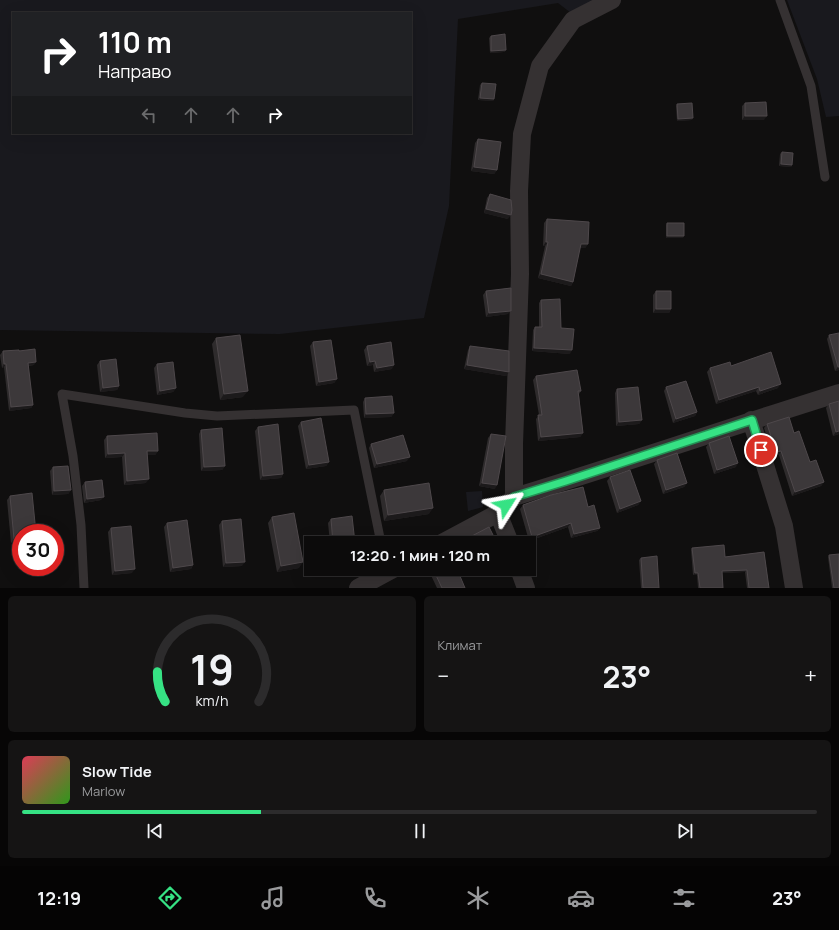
<!DOCTYPE html>
<html lang="ru">
<meta charset="utf-8">
<style>
:root{--surface:#0c0b0b;--page:#151414;--text:#f1f3f6;--muted:#9a9b9d;--line:#2c2b2c;--accent:#36e284}
body{margin:0;font-family:Manrope,sans-serif;background:var(--page);color:var(--text);height:100vh;display:flex;flex-direction:column;font-size:15px;white-space:nowrap}
*{box-sizing:border-box;margin:0}
p{font-size:13px;color:var(--muted)}
.icon{flex:none;width:22px;height:22px;fill:none;stroke:currentColor;stroke-width:2;stroke-linecap:round;stroke-linejoin:round}
.map{position:relative;height:588px;overflow:hidden}
.drawer{display:flex;flex-direction:column;gap:8px;padding:8px;background:#070606;flex:1}
.drawer>*{flex:none}
.hud{position:absolute;left:12px;top:12px;width:400px;height:122px;border-radius:0px;box-shadow:0 4px 16px #0002,0 0 0 1px var(--line);background:#202124;color:#fff;overflow:hidden}
.speed{position:absolute;left:12px;top:524px;display:flex;gap:8px;font-size:20px;font-weight:700;text-align:center}
.speed>*{display:grid;place-content:center;width:52px;height:52px;border-radius:50%;background:var(--surface);box-shadow:0 4px 16px #0002,0 0 0 1px var(--line);line-height:1}
.speed .limit{border:6px solid #d22;background:#fff;color:#111}
.pin{position:absolute;display:grid;place-items:center;width:34px;height:34px;color:#fff;margin:-17px;border:2px solid #fff;border-radius:50%;box-shadow:0 1px 4px #0007}
.me{position:absolute;width:44px;margin:-22px;rotate:56deg;stroke-linejoin:round;filter:drop-shadow(0 0 3px #0008)}
.turn{display:flex;align-items:center;gap:14px;height:84px;padding:0 20px;font-size:18px}
.turn .icon{width:52px;height:52px;stroke-width:2.5}
.turn b{display:block;font-size:28px;line-height:34px}
.lanes{display:flex;align-items:center;height:38px;padding:0 20px;background:#0003;justify-content:center;gap:20px;direction:ltr}
.lanes .off{opacity:.35}
.big{font-size:30px;font-weight:700;line-height:1.1}
.drawer .tile{flex:1;display:flex;flex-direction:column;justify-content:center;gap:6px;min-width:0;padding:0 14px;border-radius:6px;background:var(--page)}
.drawer .dial{align-items:center;gap:0}
.dial svg{height:104px;overflow:visible;fill:none;stroke:var(--line);stroke-width:7;stroke-linecap:round;text-anchor:middle}
.dial text{fill:var(--text);stroke:none}
.song{display:flex;align-items:center;gap:12px}
.cover{width:48px;height:48px;border-radius:6px;background:linear-gradient(135deg,hsl(350 70% 55%),hsl(110 70% 35%))}
.played{height:4px;border-radius:2px;background:linear-gradient(90deg,var(--accent) 30%,var(--line) 30%)}
.keys{display:flex;justify-content:space-around;direction:ltr}
.heat{display:flex;justify-content:space-between;align-items:center;font-size:22px;direction:ltr}
.drawer .tiles{flex:1;display:grid;gap:8px;grid-template-columns:1fr 1fr}
.tile:last-child{grid-column:span 2}
.trip{position:absolute;left:304px;top:536px;width:232px;height:40px;border-radius:0px;background:var(--surface);box-shadow:0 4px 16px #0002,0 0 0 1px var(--line);font-weight:700;line-height:40px;text-align:center}
.menu{display:flex;height:64px;justify-content:space-around;align-items:center;background:#050404;color:var(--muted)}
.menu .icon{width:28px;height:28px}
.menu .current{color:var(--accent)}
.menu b{font-size:18px;color:var(--text)}
.map>svg:first-child{display:block}
</style>
<div class="map">
<svg width="839" height="588" viewBox="0 0 839 588">
<rect width="100%" height="100%" fill="#100f0f"/>
<path fill="#19191e" fill-rule="evenodd" d="M 0,0 L 596,0 L 571,13 L 558,3 L 458,19 L 449,206 L 424,318 L 280,334 L 0,330 ZM 13,13 L 411,13 L 411,133 L 13,133 Z
M 787,0 L 839,0 L 839,116 L 826,117 L 817,79 Z
M 482,491 L 483,507 L 468,511 L 466,492 Z"/>
<g fill="none" stroke-linecap="round" stroke-linejoin="round">
<path stroke="#353132" stroke-width="9" d="M 780,0 L 811,86 L 825,177
M 84,588 L 81,525 L 73,456 L 62,394 L 185,413 L 217,416 L 354,410 L 381,543"/>
<path stroke="#353132" stroke-width="18" d="M 751,420 L 784,526 L 794,588
M 514,497 C 623,464 730,427 839,393
M 498,513 L 514,497 L 514,444 L 520,274 L 519,191 L 522,134 L 540,66 L 573,20 L 612,0
M 442,543 L 498,513 L 510,543
M 519,569 L 526,588
M 358,588 L 393,569"/>
</g>
<path fill="#2e2b2c" d="M 491,36 L 506,50 L 504,52 L 490,53 L 489,38 Z
M 482,83 L 494,99 L 493,101 L 478,100 L 480,85 Z
M 745,103 L 764,120 L 742,120 L 742,106 Z
M 677,104 L 692,120 L 677,121 L 676,106 Z
M 478,139 L 497,170 L 494,174 L 471,171 L 475,143 Z
M 782,152 L 792,165 L 791,167 L 779,166 L 780,154 Z
M 490,194 L 508,219 L 484,213 L 487,198 Z
M 547,219 L 588,244 L 585,248 L 580,248 L 573,282 L 571,286 L 538,278 L 545,246 L 543,246 L 544,223 Z
M 667,223 L 683,238 L 666,238 L 666,225 Z
M 486,291 L 508,314 L 486,317 L 483,295 Z
M 656,291 L 671,309 L 669,313 L 653,313 L 653,295 Z
M 541,300 L 561,328 L 570,354 L 532,351 L 533,330 L 535,327 L 539,327 L 539,303 Z
M 829,335 L 839,370 L 835,371 L 827,339 Z
M 216,338 L 243,397 L 220,400 L 212,344 Z
M 313,342 L 337,379 L 334,383 L 316,386 L 310,346 Z
M 367,346 L 392,369 L 374,372 L 373,365 L 367,366 L 364,350 Z
M 470,346 L 509,372 L 506,376 L 464,369 L 468,350 Z
M 3,351 L 19,351 L 34,365 L 28,366 L 33,405 L 31,408 L 9,411 L 4,367 L 2,368 L 0,355 Z
M 100,361 L 119,386 L 117,390 L 100,392 L 97,365 Z
M 157,364 L 176,388 L 173,392 L 157,395 L 154,368 Z
M 731,366 L 778,388 L 758,395 L 756,391 L 716,404 L 707,372 L 710,368 Z
M 536,376 L 581,391 L 579,394 L 583,433 L 580,437 L 538,441 L 536,419 L 539,415 L 533,380 Z
M 666,387 L 697,412 L 695,416 L 673,423 L 664,391 Z
M 617,389 L 642,420 L 639,424 L 616,426 L 615,393 Z
M 365,398 L 394,413 L 391,417 L 364,418 L 363,402 Z
M 839,401 L 839,434 L 833,436 L 826,408 L 829,404 Z
M 301,422 L 329,462 L 326,466 L 306,469 L 298,426 Z
M 767,424 L 794,433 L 810,462 L 824,482 L 821,486 L 792,496 L 779,455 L 773,456 L 764,428 Z
M 258,427 L 283,474 L 281,478 L 260,480 L 255,431 Z
M 201,430 L 225,466 L 222,470 L 201,471 L 199,434 Z
M 491,434 L 495,489 L 479,486 L 488,438 Z
M 107,436 L 158,451 L 155,455 L 147,455 L 146,483 L 124,485 L 122,457 L 105,458 L 104,440 Z
M 709,443 L 736,467 L 714,474 L 706,447 Z
M 371,444 L 407,461 L 374,468 L 369,448 Z
M 657,460 L 687,483 L 684,487 L 663,494 L 654,464 Z
M 53,467 L 71,490 L 68,494 L 52,495 L 50,471 Z
M 610,477 L 641,501 L 638,505 L 617,513 L 607,481 Z
M 85,482 L 101,500 L 84,503 L 82,486 Z
M 384,490 L 429,514 L 384,521 L 380,496 Z
M 10,496 L 36,533 L 11,543 L 7,500 Z
M 523,505 L 588,507 L 600,528 L 597,531 L 571,538 L 568,527 L 529,541 L 520,509 Z
M 272,517 L 299,568 L 277,572 L 268,523 Z
M 331,519 L 355,543 L 330,543 L 328,523 Z
M 222,521 L 242,566 L 223,567 L 219,525 Z
M 167,523 L 193,565 L 191,569 L 170,572 L 164,527 Z
M 111,528 L 132,573 L 112,575 L 108,532 Z
M 470,537 L 497,543 L 468,543 L 467,541 Z
M 692,548 L 725,557 L 764,552 L 769,588 L 747,588 L 745,572 L 722,573 L 723,588 L 698,588 L 697,575 L 693,575 L 691,550 Z
M 829,555 L 839,588 L 832,588 L 828,557 Z
M 641,558 L 659,588 L 641,588 L 639,560 Z
M 428,569 L 457,569 L 465,588 L 437,588 Z"/>
<path fill="#1c1a1b" d="M 506,50 L 504,52 L 490,53 L 491,51 Z
M 480,98 L 494,99 L 493,101 L 478,100 Z
M 745,116 L 767,116 L 764,120 L 742,120 Z
M 693,118 L 692,120 L 677,121 L 678,119 Z
M 781,164 L 792,165 L 791,167 L 779,166 Z
M 474,167 L 497,170 L 494,174 L 471,171 Z
M 486,209 L 511,215 L 508,219 L 484,213 Z
M 667,236 L 684,236 L 683,238 L 666,238 Z
M 546,242 L 548,242 L 545,246 L 543,246 Z
M 581,244 L 588,244 L 585,248 L 578,248 Z
M 541,274 L 573,282 L 571,286 L 538,278 Z
M 656,309 L 671,309 L 669,313 L 653,313 Z
M 511,311 L 508,314 L 486,317 L 489,313 Z
M 534,348 L 572,350 L 570,354 L 532,351 Z
M 375,361 L 373,365 L 367,366 L 370,362 Z
M 36,362 L 34,365 L 26,366 L 28,363 Z
M 4,364 L 6,364 L 4,367 L 2,368 Z
M 394,365 L 392,369 L 374,372 L 377,368 Z
M 467,365 L 509,372 L 506,376 L 464,369 Z
M 838,367 L 839,367 L 839,370 L 835,371 Z
M 337,379 L 334,383 L 316,386 L 319,382 Z
M 781,384 L 778,388 L 758,395 L 760,391 Z
M 119,386 L 117,390 L 100,392 L 103,388 Z
M 759,387 L 756,391 L 716,404 L 719,400 Z
M 176,388 L 173,392 L 157,395 L 160,391 Z
M 248,391 L 243,397 L 220,400 L 224,394 Z
M 33,405 L 31,408 L 9,411 L 11,407 Z
M 697,412 L 695,416 L 673,423 L 676,419 Z
M 394,413 L 391,417 L 364,418 L 366,414 Z
M 642,420 L 639,424 L 616,426 L 619,422 Z
M 839,431 L 839,434 L 833,436 L 836,432 Z
M 583,433 L 580,437 L 538,441 L 541,437 Z
M 147,451 L 158,451 L 155,455 L 144,455 Z
M 781,451 L 779,455 L 773,456 L 776,452 Z
M 125,453 L 122,457 L 105,458 L 108,454 Z
M 410,457 L 407,461 L 374,468 L 377,464 Z
M 329,462 L 326,466 L 306,469 L 309,465 Z
M 738,463 L 736,467 L 714,474 L 717,470 Z
M 225,466 L 222,470 L 201,471 L 204,467 Z
M 283,474 L 281,478 L 260,480 L 263,476 Z
M 149,479 L 146,483 L 124,485 L 127,481 Z
M 824,482 L 821,486 L 792,496 L 795,492 Z
M 482,483 L 497,485 L 495,489 L 479,486 Z
M 687,483 L 684,487 L 663,494 L 666,490 Z
M 71,490 L 68,494 L 52,495 L 54,491 Z
M 104,497 L 101,500 L 84,503 L 87,499 Z
M 641,501 L 638,505 L 617,513 L 620,509 Z
M 433,508 L 429,514 L 384,521 L 388,515 Z
M 571,523 L 568,527 L 529,541 L 532,537 Z
M 600,528 L 597,531 L 571,538 L 574,534 Z
M 21,538 L 21,542 L 11,543 L 14,539 Z
M 245,562 L 242,566 L 223,567 L 226,563 Z
M 303,562 L 299,568 L 277,572 L 281,566 Z
M 193,565 L 191,569 L 170,572 L 173,568 Z
M 135,569 L 132,573 L 112,575 L 115,571 Z
M 747,570 L 745,572 L 720,573 L 722,571 Z
M 695,573 L 698,573 L 697,575 L 693,575 Z"/>
<path fill="#3c383a" stroke="#4e484b" d="M 505,34 L 506,50 L 491,51 L 491,36 Z
M 482,83 L 496,84 L 494,99 L 480,98 Z
M 766,102 L 767,116 L 745,116 L 745,103 Z
M 692,103 L 693,118 L 678,119 L 677,104 Z
M 478,139 L 501,142 L 497,170 L 474,167 Z
M 782,152 L 793,153 L 792,165 L 781,164 Z
M 490,194 L 511,200 L 512,210 L 511,215 L 486,209 Z
M 547,219 L 589,222 L 588,244 L 581,244 L 573,282 L 541,274 L 548,242 L 546,242 Z
M 667,223 L 684,223 L 684,236 L 667,236 Z
M 511,288 L 511,311 L 489,313 L 486,291 Z
M 656,291 L 671,291 L 671,309 L 656,309 Z
M 560,299 L 561,328 L 574,329 L 572,350 L 534,348 L 535,327 L 542,327 L 541,300 Z
M 839,333 L 839,367 L 838,367 L 829,335 Z
M 240,335 L 248,391 L 224,394 L 216,338 Z
M 331,340 L 337,379 L 319,382 L 313,342 Z
M 391,342 L 394,365 L 377,368 L 375,361 L 370,362 L 367,346 Z
M 470,346 L 509,351 L 509,372 L 467,365 Z
M 35,349 L 36,362 L 28,363 L 33,405 L 11,407 L 6,364 L 4,364 L 3,351 L 19,350 L 19,351 Z
M 771,352 L 781,384 L 760,391 L 759,387 L 719,400 L 710,368 L 730,362 L 731,366 Z
M 116,359 L 119,386 L 103,388 L 100,361 Z
M 173,362 L 176,388 L 160,391 L 157,364 Z
M 577,370 L 581,391 L 578,391 L 583,433 L 541,437 L 538,415 L 542,415 L 536,376 Z
M 686,381 L 697,412 L 676,419 L 666,387 Z
M 638,387 L 642,420 L 619,422 L 617,389 Z
M 392,396 L 394,413 L 366,414 L 365,398 Z
M 839,401 L 839,431 L 836,432 L 829,404 Z
M 789,417 L 794,433 L 799,431 L 810,462 L 816,460 L 824,482 L 795,492 L 781,451 L 776,452 L 767,424 Z
M 321,418 L 329,462 L 309,465 L 301,422 Z
M 278,424 L 283,474 L 263,476 L 258,427 Z
M 222,428 L 225,466 L 204,467 L 201,430 Z
M 157,433 L 158,451 L 147,451 L 149,479 L 127,481 L 125,453 L 108,454 L 107,436 Z
M 491,434 L 506,436 L 497,485 L 482,483 Z
M 403,435 L 410,457 L 377,464 L 371,444 Z
M 729,436 L 738,463 L 717,470 L 709,443 Z
M 677,453 L 687,483 L 666,490 L 657,460 Z
M 68,466 L 71,490 L 54,491 L 53,467 Z
M 630,470 L 641,501 L 620,509 L 610,477 Z
M 102,480 L 104,497 L 87,499 L 85,482 Z
M 429,483 L 433,508 L 388,515 L 384,490 Z
M 583,487 L 588,507 L 594,505 L 600,528 L 574,534 L 571,523 L 532,537 L 523,505 L 551,495 Z
M 32,493 L 36,533 L 21,533 L 21,538 L 14,539 L 10,496 Z
M 294,513 L 303,562 L 281,566 L 272,517 Z
M 352,516 L 355,543 L 333,543 L 331,519 Z
M 241,519 L 245,562 L 226,563 L 222,521 Z
M 187,520 L 193,565 L 173,568 L 167,523 Z
M 131,526 L 135,569 L 115,571 L 111,528 Z
M 489,527 L 497,543 L 473,543 L 470,537 Z
M 724,545 L 725,557 L 764,552 L 769,588 L 749,588 L 747,570 L 722,571 L 723,588 L 700,588 L 698,573 L 695,573 L 692,548 Z
M 839,554 L 839,588 L 834,588 L 829,555 Z
M 657,556 L 659,588 L 643,588 L 641,558 Z
M 433,569 L 457,569 L 465,588 L 442,588 Z"/>
<g fill="none" stroke-linecap="round" stroke-linejoin="round">
<g stroke="#239356" stroke-width="10">
<path id="route" d="M 506,505 L 514,497 L 566,481 L 752,420 L 761,450"/>
</g>
<use href="#route" stroke="#36e284" stroke-width="7"/>
</g>
</svg>
<div class="speed"><div class="limit">30</div></div>
<div class="pin" style="left:761px;top:450px;background:#d93025"><svg class="icon" aria-label="arrive" viewBox="0 0 24 24"><path d="M6 21V4h12l-3 4 3 4H6"/></svg></div>
<svg class="me" style="left:506px;top:505px" viewBox="-20 -20 40 40"><path d="M0-17L14 15 0 8-14 15z" fill="#36e284" stroke="#fff" stroke-width="4"/></svg>
<div class="trip">12:20 · 1 мин · 120 m</div>
<div class="hud">
<div class="turn"><svg class="icon" aria-label="right" viewBox="0 0 24 24"><path d="M7 20v-9h11M14 6l5 5-5 5"/></svg><div><b>110 m</b>Направо</div></div>
<div class="lanes"><svg class="icon off" aria-label="left" viewBox="0 0 24 24"><path d="M17 20v-9H6M10 6l-5 5 5 5"/></svg><svg class="icon off" aria-label="ahead" viewBox="0 0 24 24"><path d="M12 20V5M6 11l6-6 6 6"/></svg><svg class="icon off" aria-label="ahead" viewBox="0 0 24 24"><path d="M12 20V5M6 11l6-6 6 6"/></svg><svg class="icon" aria-label="right" viewBox="0 0 24 24"><path d="M7 20v-9h11M14 6l5 5-5 5"/></svg></div>
</div>
</div>
<section class="drawer">
<div class="tiles">
<div class="tile dial"><svg viewBox="0 0 100 80">
<path d="M14 69A42 42 0 1 1 86 69"/>
<path d="M14 69A42 42 0 0 1 8 46" stroke="#36e284"/>
<text x="50" y="56" font-size="32" font-weight="700">19</text>
<text x="50" y="72" font-size="11">km/h</text>
</svg></div>
<div class="tile"><p>Климат</p>
<div class="heat"><a>−</a><b class="big">23°</b><a>+</a></div>
</div>
<div class="tile">
<div class="song"><i class="cover"></i><div><b>Slow Tide</b><p>Marlow</p></div></div>
<div class="played"></div>
<div class="keys"><svg class="icon" aria-label="previous" viewBox="0 0 24 24"><path d="M18 5L8 12l10 7zM5 5v14"/></svg><svg class="icon" aria-label="pause" viewBox="0 0 24 24"><path d="M8 5v14M16 5v14"/></svg><svg class="icon" aria-label="next" viewBox="0 0 24 24"><path d="M6 5l10 7-10 7zM19 5v14"/></svg></div>
</div>
</div>
</section>
<nav class="menu">
<b>12:19</b>
<svg class="icon current" aria-label="directions" viewBox="0 0 24 24"><path d="M12 3l9 9-9 9-9-9zM9 14v-3h6M13 9l2 2-2 2"/></svg>
<svg class="icon" aria-label="music" viewBox="0 0 24 24"><path d="M9 18V5l10-2v13"/><circle cx="6" cy="18" r="3"/><circle cx="16" cy="16" r="3"/></svg>
<svg class="icon" aria-label="phone" viewBox="0 0 24 24"><path d="M5 4h4l2 5-3 2q2 4 5 5l2-3 5 2v4C11 20 4 13 5 4z"/></svg>
<svg class="icon" aria-label="climate" viewBox="0 0 24 24"><path d="M12 3v18M4 7l16 10M4 17L20 7"/></svg>
<svg class="icon" aria-label="car" viewBox="0 0 24 24"><path d="M5 17H2v-5l4-1 3-4h7l3 4 3 1v5h-3M9 17h6M6 11h13"/><circle cx="7" cy="17" r="2"/><circle cx="17" cy="17" r="2"/></svg>
<svg class="icon" aria-label="filters" viewBox="0 0 24 24"><path d="M4 7h16M4 17h16"/><circle cx="9" cy="7" r="2"/><circle cx="15" cy="17" r="2"/></svg>
<b>23°</b>
</nav>
